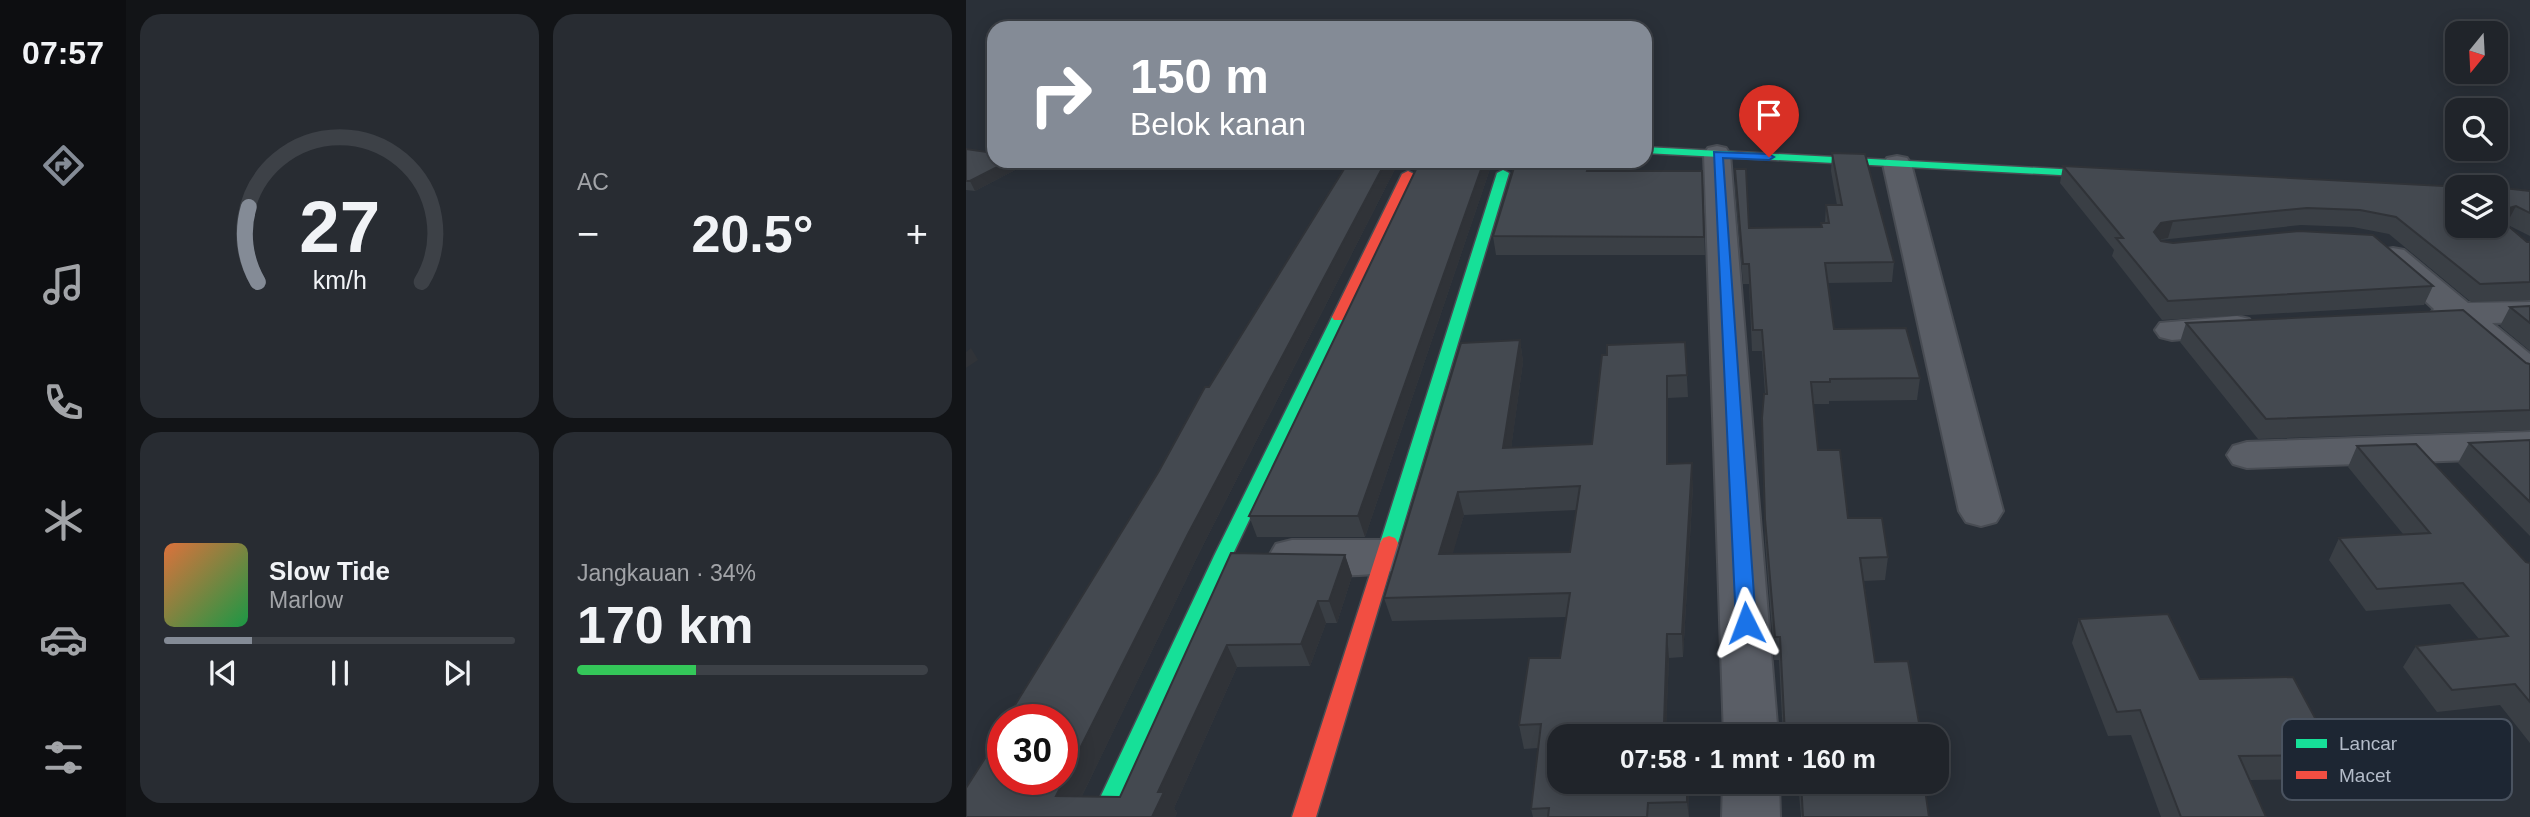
<!DOCTYPE html>
<html lang="id">
<meta charset="utf-8">
<style>
:root{--surface:#20242a;--page:#282c32;--text:#f1f3f6;--muted:#a2a4a8;--line:#3d4147;--accent:#848b96}
body{margin:0;font-family:Helvetica,sans-serif;background:var(--page);color:var(--text);height:100vh;display:flex;flex-direction:column;font-size:26px;white-space:nowrap}
*{box-sizing:border-box;margin:0}
p{font-size:23px;color:var(--muted)}
.icon{flex:none;width:38px;height:38px;fill:none;stroke:currentColor;stroke-width:2;stroke-linecap:round;stroke-linejoin:round}
.map{position:relative;flex:1;overflow:hidden}
.side{display:flex;flex-direction:column;gap:14px;padding:14px;background:#121417;width:840px}
.side>*{flex:none}
.banner{position:absolute;left:21px;top:21px;width:665px;height:147px;border-radius:21px;box-shadow:0 4px 18px #0003,0 0 0 2px var(--line);background:#848b96;color:#fff;overflow:hidden}
.needle{width:46px;rotate:198deg}
.controls{position:absolute;left:1479px;top:21px;display:grid;gap:14px}
.controls a{display:grid;place-items:center;width:63px;height:63px;border-radius:14px;background:var(--surface);box-shadow:0 4px 18px #0003,0 0 0 2px var(--line);font-size:35px}
.speed{position:absolute;left:21px;top:704px;display:flex;gap:14px;font-size:35px;font-weight:700;text-align:center}
.speed>*{display:grid;place-content:center;width:91px;height:91px;border-radius:50%;background:var(--surface);box-shadow:0 4px 18px #0003,0 0 0 2px var(--line);line-height:1}
.speed .limit{border:10px solid #d22;background:#fff;color:#111}
.pin{position:absolute;display:grid;place-items:center;width:60px;height:60px;color:#fff;margin:-72px -30px;border-radius:50% 50% 50% 0;rotate:-45deg;box-shadow:0 0 7px #0007}
.pin .icon{rotate:45deg}
.me{position:absolute;width:77px;margin:-38px;rotate:357deg;stroke-linejoin:round;filter:drop-shadow(0 0 5px #0008)}
.turn{display:flex;align-items:center;gap:24px;height:147px;padding:0 28px;font-size:32px}
.turn .icon{width:91px;height:91px;stroke-width:2.5}
.turn b{display:block;font-size:49px;line-height:60px}
.big{font-size:52px;font-weight:700;line-height:1.1}
.side .tile{flex:1;display:flex;flex-direction:column;justify-content:center;gap:10px;min-width:0;padding:0 24px;border-radius:21px;background:var(--page)}
.side .dial{align-items:center;gap:0}
.dial svg{height:182px;overflow:visible;fill:none;stroke:var(--line);stroke-width:7;stroke-linecap:round;text-anchor:middle}
.dial text{fill:var(--text);stroke:none}
.song{display:flex;align-items:center;gap:21px}
.cover{width:84px;height:84px;border-radius:10px;background:linear-gradient(135deg,hsl(20 70% 55%),hsl(140 70% 35%))}
.played{height:7px;border-radius:4px;background:linear-gradient(90deg,var(--accent) 25%,var(--line) 25%)}
.keys{display:flex;justify-content:space-around;direction:ltr}
.heat{display:flex;justify-content:space-between;align-items:center;font-size:38px;direction:ltr}
.charge{height:10px;border-radius:5px;background:linear-gradient(90deg,#34c759 34%,var(--line) 0)}
.side .tiles{flex:1;display:grid;gap:14px;grid-template-columns:repeat(2,1fr)}
.trip{position:absolute;left:581px;top:724px;width:402px;height:70px;border-radius:21px;background:var(--surface);box-shadow:0 4px 18px #0003,0 0 0 2px var(--line);font-weight:700;line-height:70px;text-align:center}
main{display:flex;flex:1;min-height:0}
.dock{display:flex;flex-direction:column;width:126px;justify-content:space-around;align-items:center;background:#0d0e11;color:var(--muted)}
.dock .icon{width:49px;height:49px}
.dock .selected{color:var(--accent)}
.dock b{font-size:32px;color:var(--text)}
.map>svg:first-child{display:block}
</style>
<main>
<nav class="dock">
<b>07:57</b>
<svg class="icon selected" aria-label="directions" viewBox="0 0 24 24"><path d="M12 3l9 9-9 9-9-9zM9 14v-3h6M13 9l2 2-2 2"/></svg>
<svg class="icon" aria-label="music" viewBox="0 0 24 24"><path d="M9 18V5l10-2v13"/><circle cx="6" cy="18" r="3"/><circle cx="16" cy="16" r="3"/></svg>
<svg class="icon" aria-label="phone" viewBox="0 0 24 24"><path d="M5 4h4l2 5-3 2q2 4 5 5l2-3 5 2v4C11 20 4 13 5 4z"/></svg>
<svg class="icon" aria-label="climate" viewBox="0 0 24 24"><path d="M12 3v18M4 7l16 10M4 17L20 7"/></svg>
<svg class="icon" aria-label="car" viewBox="0 0 24 24"><path d="M5 17H2v-5l4-1 3-4h7l3 4 3 1v5h-3M9 17h6M6 11h13"/><circle cx="7" cy="17" r="2"/><circle cx="17" cy="17" r="2"/></svg>
<svg class="icon" aria-label="filters" viewBox="0 0 24 24"><path d="M4 7h16M4 17h16"/><circle cx="9" cy="7" r="2"/><circle cx="15" cy="17" r="2"/></svg>
</nav>
<section class="side">
<div class="tiles">
<div class="tile dial"><svg viewBox="0 0 100 80">
<path d="M14 69A42 42 0 1 1 86 69"/>
<path d="M14 69A42 42 0 0 1 10 36" stroke="#848b96"/>
<text x="50" y="56" font-size="32" font-weight="700">27</text>
<text x="50" y="72" font-size="11">km/h</text>
</svg></div>
<div class="tile"><p>AC</p>
<div class="heat"><a>−</a><b class="big">20.5°</b><a>+</a></div>
</div>
<div class="tile">
<div class="song"><i class="cover"></i><div><b>Slow Tide</b><p>Marlow</p></div></div>
<div class="played"></div>
<div class="keys"><svg class="icon" aria-label="previous" viewBox="0 0 24 24"><path d="M18 5L8 12l10 7zM5 5v14"/></svg><svg class="icon" aria-label="pause" viewBox="0 0 24 24"><path d="M8 5v14M16 5v14"/></svg><svg class="icon" aria-label="next" viewBox="0 0 24 24"><path d="M6 5l10 7-10 7zM19 5v14"/></svg></div>
</div>
<div class="tile"><p>Jangkauan · 34%</p><b class="big">170 km</b><div class="charge"></div></div>
</div>
</section>
<div class="map">
<svg width="1564" height="817" viewBox="0 0 1564 817">
<rect width="100%" height="100%" fill="#2a3038"/>
<g fill="none" stroke-linecap="round" stroke-linejoin="round">
<g stroke="#484c53" stroke-width="4">
<path id="street" d="M 751,146 L 760,148 L 764,154 L 812,737 L 758,737 L 738,154 L 742,148 Z
M 931,156 L 941,158 L 945,164 L 1037,511 L 1030,522 L 1015,526 L 1000,522 L 993,511 L 917,164 L 921,158 Z
M 1427,248 L 1438,250 L 1502,303 L 1564,302 L 1564,322 L 1526,323 L 1564,354 L 1564,384 L 1551,381 L 1486,324 L 1469,321 L 1464,314 L 1468,309 L 1411,257 L 1416,250 Z
M 1271,316 L 1283,319 L 1288,326 L 1283,333 L 1206,340 L 1194,337 L 1189,330 L 1194,323 Z
M 1564,432 L 1564,458 L 1281,468 L 1267,464 L 1261,455 L 1267,446 L 1281,442 Z
M 326,540 L 418,540 L 434,545 L 441,557 L 434,569 C 403,578 341,577 310,568 L 303,556 L 310,544 Z
M 757,782 L 813,782 L 814,817 L 756,817 Z"/>
</g>
<g stroke="#484c53" stroke-width="3">
<path id="fast" d="M 679,147 L 1149,172 L 1155,175 L 1149,178 L 679,153 Z
M 537,170 L 543,173 L 432,543 L 429,548 L 417,548 L 414,543 L 531,173 Z
M 373,313 L 380,317 L 266,556 L 149,817 L 125,817 L 248,556 L 366,317 Z"/>
</g>
<g stroke="#484c53" stroke-width="3">
<path id="jam" d="M 442,171 L 448,174 L 380,317 L 378,320 L 368,320 L 366,317 L 436,174 Z
M 423,536 L 429,538 L 432,543 L 350,817 L 326,817 L 414,543 L 417,538 Z"/>
</g>
<use href="#street" fill="#5a5e66" fill-rule="evenodd"/>
<use href="#fast" fill="#16e098" fill-rule="evenodd"/>
<use href="#jam" fill="#f24e42" fill-rule="evenodd"/>
</g>
<path fill="#3a3f45" fill-rule="evenodd" d="M 0,149 L 55,167 L 9,191 L 0,190 Z
M 866,153 L 928,262 L 926,282 L 862,283 L 868,329 L 954,378 L 951,400 L 863,401 L 863,404 L 847,404 L 852,450 L 882,518 L 922,557 L 919,580 L 898,581 L 909,662 L 955,734 L 955,737 L 817,737 L 813,660 L 808,660 L 799,541 L 796,440 L 796,418 L 799,394 L 796,351 L 786,351 L 783,284 L 777,284 L 769,188 L 769,169 L 783,228 L 855,227 L 855,223 L 859,223 L 860,205 L 871,205 L 865,171 Z
M 383,161 L 630,161 L 627,171 L 736,171 L 739,255 L 530,255 L 527,236 L 548,166 L 548,164 L 536,162 L 525,166 L 399,537 L 291,537 L 283,516 L 452,165 L 441,163 L 430,167 L 232,555 L 116,796 L 154,797 L 265,553 L 379,555 L 386,576 L 371,623 L 360,623 L 344,666 L 271,667 L 208,808 L 211,813 L 209,817 L 0,817 L 96,719 L 42,719 L 41,718 Z
M 1097,166 L 1564,191 L 1564,236 L 1540,224 L 1561,242 L 1564,242 L 1564,300 L 1505,302 L 1423,234 L 1387,227 L 1335,225 L 1194,240 L 1195,241 L 1467,286 L 1458,305 L 1196,320 L 1146,256 L 1148,250 L 1094,183 Z
M 1564,306 L 1564,351 L 1534,326 L 1544,307 Z
M 1220,323 L 1564,364 L 1564,430 L 1292,439 L 1214,342 Z
M 554,340 L 557,362 L 545,448 L 626,444 L 641,355 L 719,342 L 722,397 L 702,398 L 702,464 L 727,486 L 717,657 L 703,658 L 700,724 L 720,723 L 721,737 L 593,737 L 593,782 L 722,782 L 723,817 L 567,817 L 565,809 L 572,748 L 558,749 L 553,725 L 594,658 L 600,617 L 426,621 L 418,598 ZM 611,510 L 604,552 L 486,554 L 498,515 Z
M 1564,440 L 1564,536 L 1492,463 L 1503,443 Z
M 1391,446 L 1560,562 L 1564,563 L 1564,743 L 1534,705 L 1471,712 L 1437,667 L 1450,646 L 1513,639 L 1484,604 L 1400,611 L 1363,560 L 1373,538 L 1437,534 L 1382,467 Z
M 1113,619 L 1234,679 L 1369,755 L 1354,779 L 1284,780 L 1300,817 L 1195,817 L 1165,735 L 1142,736 L 1106,643 Z
M 832,782 L 958,782 L 963,817 L 835,817 Z"/>
<path fill="#303338" d="M 43,161 L 52,161 L 55,167 L 9,191 L 4,181 Z
M 420,161 L 441,161 L 441,163 L 430,167 L 232,555 L 106,817 L 90,796 L 222,534 Z
M 518,161 L 536,161 L 536,162 L 525,166 L 399,537 L 392,516 Z
M 624,161 L 630,161 L 623,188 L 621,171 Z
M 1550,206 L 1541,223 L 1530,226 L 1533,218 L 1539,209 Z
M 1207,221 L 1202,238 L 1191,240 L 1188,232 L 1195,223 Z
M 554,340 L 557,362 L 542,471 L 537,448 Z
M 5,348 L 12,360 L 0,368 L 0,352 Z
M 701,376 L 702,398 L 702,487 L 701,464 Z
M 726,463 L 727,486 L 717,657 L 716,634 Z
M 492,492 L 498,515 L 480,578 L 473,554 Z
M 379,555 L 386,576 L 371,623 L 363,601 Z
M 352,601 L 360,623 L 344,666 L 335,644 Z
M 701,634 L 703,658 L 700,737 L 698,724 Z
M 261,645 L 271,667 L 208,808 L 211,813 L 209,817 L 186,817 L 192,792 Z
M 721,782 L 722,782 L 723,817 L 721,802 Z"/>
<path fill="#444950" stroke="#303338" stroke-width="2" fill-rule="evenodd" d="M 0,149 L 28,153 L 28,161 L 43,161 L 4,181 L 0,181 Z
M 866,153 L 899,154 L 928,262 L 859,263 L 868,329 L 940,328 L 954,378 L 864,379 L 864,382 L 845,382 L 852,450 L 874,450 L 882,518 L 916,518 L 922,557 L 894,558 L 909,662 L 942,661 L 955,734 L 949,734 L 950,737 L 832,737 L 832,735 L 819,735 L 814,637 L 809,637 L 799,519 L 796,418 L 798,394 L 801,394 L 796,330 L 787,330 L 783,264 L 777,264 L 769,169 L 780,169 L 783,228 L 856,227 L 855,223 L 863,223 L 860,205 L 876,205 Z
M 383,161 L 420,161 L 222,534 L 90,796 L 154,797 L 265,553 L 379,555 L 363,601 L 352,601 L 335,644 L 261,645 L 192,792 L 198,792 L 186,817 L 0,817 L 0,788 L 37,730 L 37,779 L 96,779 L 96,719 L 44,719 L 45,718 L 41,718 L 193,471 L 239,387 L 243,387 Z
M 454,161 L 518,161 L 392,516 L 283,516 Z
M 550,161 L 624,161 L 621,171 L 736,171 L 738,237 L 527,236 Z
M 1097,166 L 1497,187 L 1491,187 L 1491,226 L 1530,226 L 1530,187 L 1499,187 L 1502,183 L 1536,184 L 1538,188 L 1564,191 L 1564,213 L 1550,206 L 1539,209 L 1533,218 L 1561,242 L 1564,242 L 1564,282 L 1514,284 L 1430,217 L 1394,210 L 1341,208 L 1207,221 L 1195,223 L 1188,232 L 1195,241 L 1207,243 L 1333,231 L 1407,235 L 1467,286 L 1202,301 L 1150,238 L 1157,238 Z
M 1564,306 L 1564,323 L 1544,307 Z
M 1497,310 L 1560,363 L 1564,364 L 1564,410 L 1300,419 L 1220,323 Z
M 554,340 L 537,448 L 626,444 L 636,355 L 641,355 L 641,345 L 719,342 L 721,375 L 701,376 L 701,464 L 726,463 L 716,634 L 701,634 L 698,724 L 720,723 L 720,737 L 593,737 L 593,782 L 721,782 L 721,802 L 682,803 L 681,817 L 582,817 L 583,808 L 565,809 L 575,724 L 553,725 L 563,658 L 594,658 L 604,593 L 418,598 L 495,343 ZM 614,486 L 604,552 L 473,554 L 492,492 Z
M 1564,440 L 1564,502 L 1503,443 Z
M 1450,444 L 1560,562 L 1564,563 L 1564,702 L 1549,684 L 1486,690 L 1450,646 L 1542,636 L 1497,583 L 1411,589 L 1373,538 L 1464,533 L 1391,446 Z
M 1202,614 L 1234,679 L 1327,677 L 1369,755 L 1273,756 L 1300,817 L 1215,817 L 1174,710 L 1151,712 L 1113,619 Z
M 835,782 L 958,782 L 963,817 L 837,817 Z"/>
<path fill="#1a73e8" stroke="#114b97" stroke-width="2" d="M 748,152 L 803,154 L 808,157 L 803,160 L 757,158 L 790,623 L 787,629 L 773,629 L 770,623 Z"/>
<rect x="1316" y="719" width="230" height="81" rx="10" fill="#1d2633" stroke="#4a5360" stroke-width="2"/>
<rect x="1330" y="739" width="31" height="9" fill="#16e098"/>
<rect x="1330" y="771" width="31" height="8" fill="#f24e42"/>
<g font-size="19" fill="#b4bcc9">
<text x="1373" y="750">Lancar</text>
<text x="1373" y="782">Macet</text>
</g>
</svg>
<div class="controls">
<a><svg class="needle" viewBox="-14 -14 28 28"><path d="M0-13l5 13h-10z" fill="#e53935"/><path d="M0 13l5-13h-10z" fill="#a2a4a8"/></svg></a>
<a><svg class="icon" aria-label="search" viewBox="0 0 24 24"><circle cx="10" cy="10" r="6"/><path d="M15 15l6 6"/></svg></a>
<a><svg class="icon" aria-label="layers" viewBox="0 0 24 24"><path d="M12 4l9 5-9 5-9-5zM3 14l9 5 9-5"/></svg></a>
</div>
<div class="speed"><div class="limit">30</div></div>
<div class="pin" style="left:803px;top:157px;background:#d93025"><svg class="icon" aria-label="arrive" viewBox="0 0 24 24"><path d="M6 21V4h12l-3 4 3 4H6"/></svg></div>
<svg class="me" style="left:780px;top:623px" viewBox="-20 -20 40 40"><path d="M0-17L14 15 0 8-14 15z" fill="#1a73e8" stroke="#fff" stroke-width="4"/></svg>
<div class="trip">07:58 · 1 mnt · 160 m</div>
<div class="banner">
<div class="turn"><svg class="icon" aria-label="right" viewBox="0 0 24 24"><path d="M7 20v-9h11M14 6l5 5-5 5"/></svg><div><b>150 m</b>Belok kanan</div></div>
</div>
</div>
</main>
